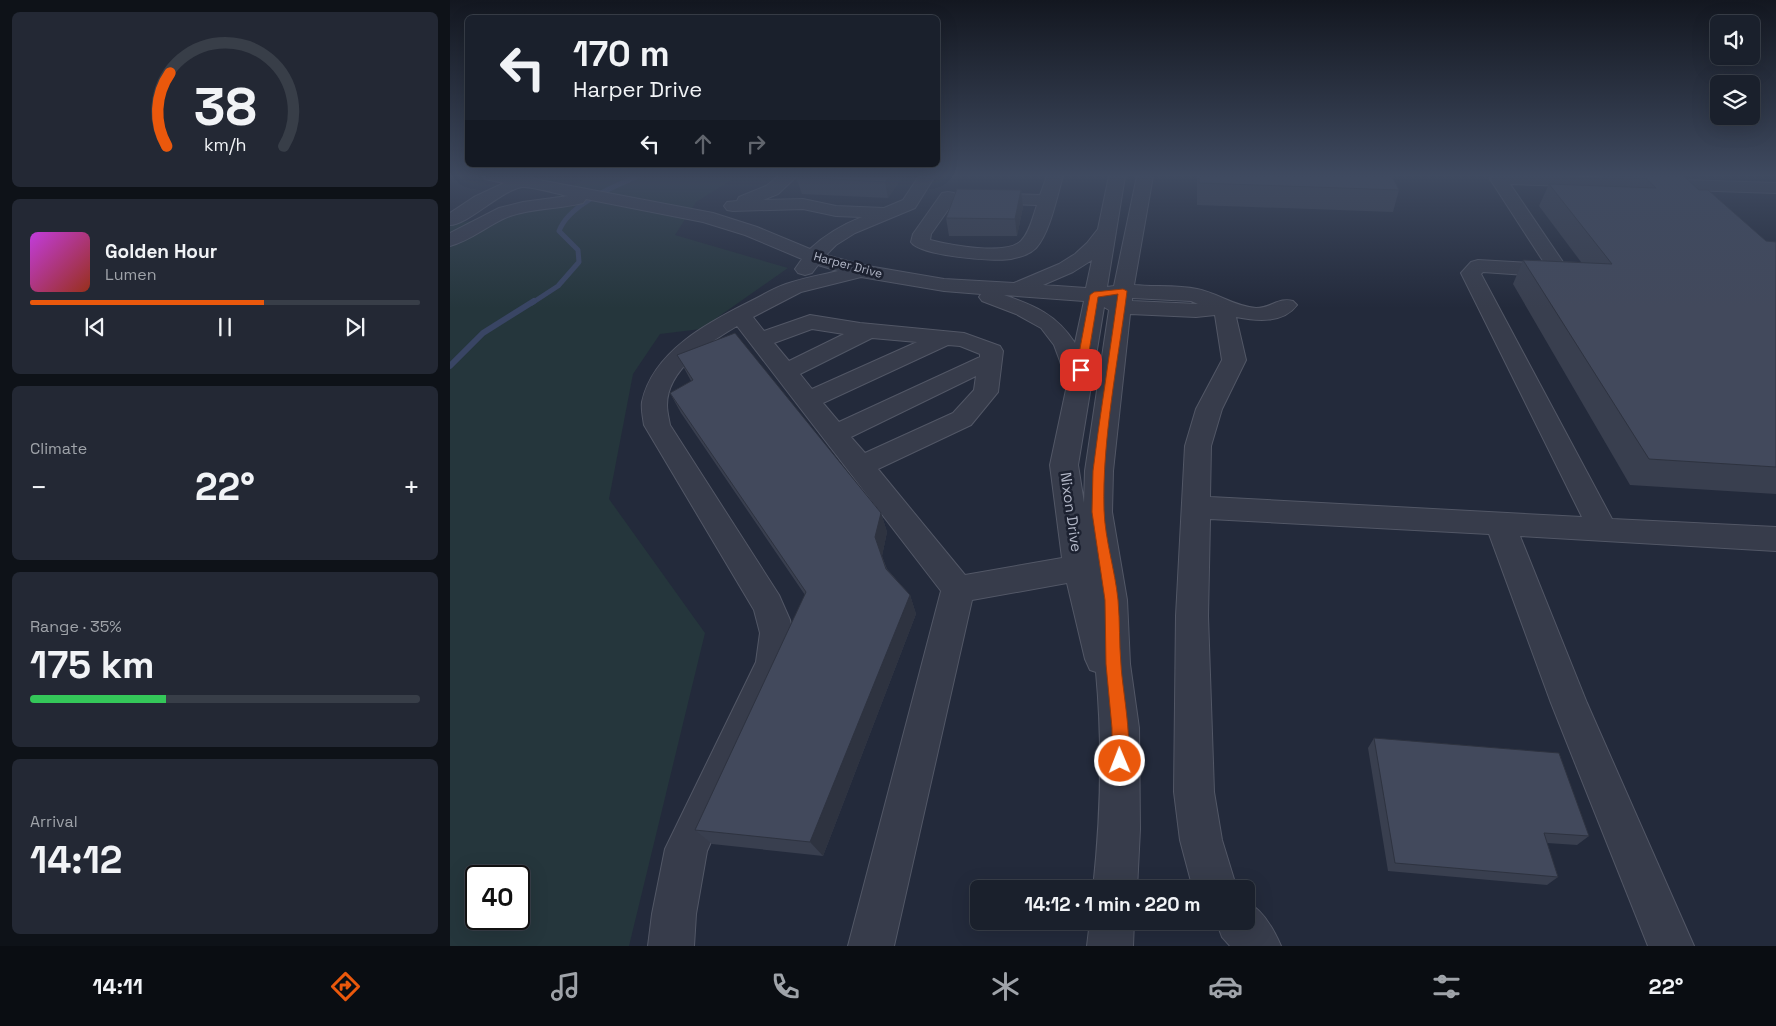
<!DOCTYPE html>
<meta charset="utf-8">
<style>
:root{--surface:#1a202c;--page:#232834;--text:#f1f3f6;--muted:#9fa3a9;--line:#383e48;--accent:#ea580c}
body{margin:0;font-family:"Space Grotesk",sans-serif;background:var(--page);color:var(--text);height:100vh;display:flex;flex-direction:column;font-size:19px;white-space:nowrap}
*{box-sizing:border-box;margin:0}
p{font-size:16px;color:var(--muted)}
.icon{flex:none;width:28px;height:28px;fill:none;stroke:currentColor;stroke-width:2;stroke-linecap:round;stroke-linejoin:round}
.map{position:relative;flex:1;overflow:hidden}
.side{display:flex;flex-direction:column;gap:12px;padding:12px;background:#0e1218;width:450px}
.side>*{flex:none}
.hud{position:absolute;left:15px;top:15px;width:475px;height:152px;border-radius:8px;box-shadow:0 5px 20px #0002,0 0 0 1px var(--line);background:#1a202c;color:var(--text);overflow:hidden}
.tools{position:absolute;left:1260px;top:15px;display:grid;gap:10px}
.tools a{display:grid;place-items:center;width:50px;height:50px;border-radius:8px;background:var(--surface);box-shadow:0 5px 20px #0002,0 0 0 1px var(--line);font-size:25px}
.speed{position:absolute;left:15px;top:865px;display:flex;gap:10px;font-size:25px;font-weight:700;text-align:center}
.speed>*{display:grid;place-content:center;width:65px;height:65px;border-radius:50%;background:var(--surface);box-shadow:0 5px 20px #0002,0 0 0 1px var(--line);line-height:1}
.speed .limit{border:2px solid #111;border-radius:8px;background:#fff;color:#111}
.pin{position:absolute;display:grid;place-items:center;width:42px;height:42px;color:#fff;margin:-21px;border-radius:10px;box-shadow:0 2px 8px #0006}
.me{position:absolute;width:55px;margin:-28px;rotate:359deg;stroke-linejoin:round;filter:drop-shadow(0 0 4px #0008)}
.turn{display:flex;align-items:center;gap:18px;height:105px;padding:0 25px;font-size:22px}
.turn .icon{width:65px;height:65px;stroke-width:2.5}
.turn b{display:block;font-size:35px;line-height:42px}
.lanes{display:flex;align-items:center;height:48px;padding:0 25px;background:#0003;justify-content:center;gap:25px;direction:ltr}
.lanes .off{opacity:.35}
.big{font-size:38px;font-weight:600;line-height:1.1}
.side .tile{flex:1;display:flex;flex-direction:column;justify-content:center;gap:8px;min-width:0;padding:0 18px;border-radius:8px;background:var(--page)}
.side .dial{align-items:center;gap:0}
.dial svg{height:130px;overflow:visible;fill:none;stroke:var(--line);stroke-width:7;stroke-linecap:round;text-anchor:middle}
.dial text{fill:var(--text);stroke:none}
.song{display:flex;align-items:center;gap:15px}
.cover{width:60px;height:60px;border-radius:8px;background:linear-gradient(135deg,hsl(290 70% 55%),hsl(10 70% 35%))}
.played{height:5px;border-radius:2px;background:linear-gradient(90deg,var(--accent) 60%,var(--line) 60%)}
.keys{display:flex;justify-content:space-around;direction:ltr}
.heat{display:flex;justify-content:space-between;align-items:center;font-size:28px;direction:ltr}
.charge{height:8px;border-radius:4px;background:linear-gradient(90deg,#34c759 35%,var(--line) 0)}
.trip{position:absolute;left:520px;top:880px;width:285px;height:50px;border-radius:8px;background:var(--surface);box-shadow:0 5px 20px #0002,0 0 0 1px var(--line);font-weight:600;line-height:50px;text-align:center}
.dock{display:flex;height:80px;justify-content:space-around;align-items:center;background:#0a0d12;color:var(--muted)}
.dock .icon{width:35px;height:35px}
.dock .on{color:var(--accent)}
.dock b{font-size:22px;color:var(--text)}
main{display:flex;flex:1;min-height:0}
.map>svg:first-child{display:block}
</style>
<main>
<section class="side">
<div class="tile dial"><svg viewBox="0 0 100 80">
<path d="M14 69A42 42 0 1 1 86 69"/>
<path d="M14 69A42 42 0 0 1 16 24" stroke="#ea580c"/>
<text x="50" y="56" font-size="32" font-weight="700">38</text>
<text x="50" y="72" font-size="11">km/h</text>
</svg></div>
<div class="tile">
<div class="song"><i class="cover"></i><div><b>Golden Hour</b><p>Lumen</p></div></div>
<div class="played"></div>
<div class="keys"><svg class="icon" aria-label="previous" viewBox="0 0 24 24"><path d="M18 5L8 12l10 7zM5 5v14"/></svg><svg class="icon" aria-label="pause" viewBox="0 0 24 24"><path d="M8 5v14M16 5v14"/></svg><svg class="icon" aria-label="next" viewBox="0 0 24 24"><path d="M6 5l10 7-10 7zM19 5v14"/></svg></div>
</div>
<div class="tile"><p>Climate</p>
<div class="heat"><a>−</a><b class="big">22°</b><a>+</a></div>
</div>
<div class="tile"><p>Range · 35%</p><b class="big">175 km</b><div class="charge"></div></div>
<div class="tile"><p>Arrival</p><b class="big">14:12</b></div>
</section>
<div class="map">
<svg width="1326" height="946" viewBox="0 0 1326 946">
<rect width="100%" height="100%" fill="#232a3b"/>
<path fill="#25363c" fill-rule="evenodd" d="M 138,176 L 288,176 L 246,202 L 225,235 L 338,268 L 251,329 L 210,334 L 183,374 L 159,499 L 255,633 L 179,946 L 0,946 L 0,225 L 88,207 ZM 26,876 L 69,876 L 69,919 L 26,919 Z"/>
<g fill="none" stroke-linecap="round" stroke-linejoin="round">
<path stroke="#394564" stroke-width="5" d="M 82,303 L 108,286 L 129,262 L 128,250 L 109,231 C 119,204 163,187 188,176"/>
<path stroke="#394564" stroke-width="6" d="M 0,366 L 33,333 L 84,301"/>
<g stroke="#525766" stroke-width="2">
<path id="minor" d="M 33,176 L 82,176 L 84,179 L 263,213 L 307,227 L 360,249 C 376,234 392,225 412,217 L 386,216 L 353,209 L 283,211 L 277,210 L 274,206 L 277,202 L 287,201 L 289,197 L 316,186 L 329,176 L 347,176 L 328,194 L 313,200 L 353,199 L 386,206 L 434,208 L 453,200 L 469,176 L 485,176 L 465,208 L 405,233 L 386,245 L 376,255 L 412,265 L 494,279 L 564,283 L 609,264 L 625,254 L 637,243 L 648,229 L 659,176 L 675,176 L 657,287 L 664,286 L 687,176 L 703,176 L 684,285 C 705,287 727,285 747,289 C 768,293 783,306 806,308 C 821,308 829,297 843,301 L 847,305 C 833,324 806,321 786,317 L 796,360 L 772,409 L 761,446 L 760,497 L 1132,517 L 1011,273 L 1021,262 L 1028,260 L 1095,264 L 1040,179 L 1042,176 L 1107,176 L 1326,183 L 1326,193 L 1060,184 L 1117,268 L 1111,275 L 1104,277 L 1033,272 L 1031,274 L 1162,519 L 1326,527 L 1326,551 L 1070,536 L 1137,703 L 1244,946 L 1198,946 L 1101,703 L 1039,534 L 760,519 L 758,616 L 764,792 L 772,840 L 787,889 L 743,889 L 730,840 L 724,792 L 726,616 L 735,446 L 746,409 L 772,360 L 765,315 L 746,317 L 680,314 L 663,471 L 662,512 L 677,600 L 680,664 L 689,728 L 690,829 L 687,889 L 643,889 C 651,815 653,747 646,672 L 640,670 L 635,659 L 617,583 L 522,600 L 444,946 L 398,946 L 491,591 L 287,326 C 260,342 217,369 217,405 C 217,412 219,419 220,425 L 329,595 L 340,620 L 343,633 L 340,663 L 257,851 L 246,914 L 244,946 L 198,946 L 202,914 L 215,849 L 306,662 L 310,633 L 304,610 L 194,425 C 193,418 191,409 192,402 C 203,351 259,322 301,301 C 313,295 324,288 336,284 C 353,278 371,275 388,271 L 368,265 L 362,273 L 355,275 L 348,273 L 345,269 L 352,259 L 295,235 L 253,222 L 136,199 L 133,203 C 109,209 83,208 60,216 C 39,224 22,240 0,246 L 0,233 L 49,208 L 73,202 L 118,196 C 109,194 80,186 72,187 C 50,191 18,225 0,225 L 0,213 L 24,197 L 54,183 L 35,179 ZM 642,260 L 636,288 L 593,285 L 623,272 ZM 411,277 L 494,291 L 531,294 L 529,297 L 532,301 L 566,314 L 591,328 L 604,345 L 610,361 L 617,385 L 600,465 L 612,558 L 515,575 L 428,469 L 521,425 L 548,392 L 553,351 L 550,346 L 514,333 L 410,323 L 360,315 L 314,331 L 303,317 L 351,292 ZM 554,295 L 634,301 L 625,343 C 606,314 585,306 554,295 ZM 682,298 L 741,301 L 748,304 L 682,301 ZM 654,307 L 659,310 L 635,471 L 634,503 L 628,465 ZM 362,329 L 394,334 L 339,361 L 324,343 ZM 422,338 L 467,342 L 362,389 L 350,374 ZM 498,345 L 510,346 L 530,354 L 530,357 L 389,422 L 373,403 ZM 526,376 L 524,390 L 503,413 L 415,453 L 401,437 Z
M 597,176 L 613,176 C 607,196 600,233 586,248 C 579,255 570,257 561,259 C 544,262 470,256 461,242 L 463,234 L 492,193 L 498,192 L 504,193 L 507,197 L 481,234 L 480,240 C 500,245 556,256 571,241 C 580,232 583,216 587,205 L 535,203 L 529,202 L 526,198 L 529,194 L 535,193 L 590,195 Z
M 796,902 C 813,909 824,930 831,946 L 780,946 L 772,937 L 766,921 L 796,921 Z
M 640,921 L 684,921 L 683,946 L 637,946 Z"/>
</g>
<use href="#minor" fill="#373c4b" fill-rule="evenodd"/>
</g>
<path fill="#393f4f" d="M 453,176 L 438,198 L 352,194 L 346,177 Z
M 747,176 L 942,176 L 949,190 L 943,212 L 747,205 Z
M 1182,176 L 1234,176 L 1249,190 L 1316,241 L 1326,242 L 1326,494 L 1180,485 L 1063,284 L 1073,260 L 1131,262 L 1089,206 L 1099,184 L 1176,187 Z
M 571,190 L 573,207 L 567,236 L 499,236 L 496,218 Z
M 227,355 L 431,513 L 437,532 L 432,556 L 437,569 L 460,595 L 466,614 L 373,856 L 262,844 L 245,830 L 355,595 L 231,413 L 220,393 L 241,381 Z
M 924,738 L 1139,836 L 1127,845 L 1097,843 L 1108,877 L 1097,885 L 938,871 L 918,748 Z"/>
<path fill="#2e3340" d="M 439,176 L 453,176 L 438,198 L 435,182 Z
M 571,190 L 573,207 L 567,236 L 565,219 Z
M 431,513 L 437,532 L 432,556 L 443,588 L 425,537 Z
M 460,595 L 466,614 L 373,856 L 360,842 Z"/>
<path fill="#42495c" stroke="#2e3340" d="M 348,176 L 439,176 L 435,182 L 346,177 Z
M 749,176 L 942,176 L 949,190 L 749,183 Z
M 1193,176 L 1234,176 L 1249,190 L 1258,190 L 1316,241 L 1326,242 L 1326,467 L 1199,459 L 1073,260 L 1162,264 L 1099,184 L 1206,188 Z
M 507,189 L 571,190 L 565,219 L 496,218 Z
M 285,333 L 431,513 L 425,537 L 436,569 L 460,595 L 360,842 L 245,830 L 356,592 L 220,393 L 243,380 L 227,355 Z
M 924,738 L 1109,753 L 1139,836 L 1094,833 L 1108,877 L 945,863 Z"/>
<linearGradient id="sky" x2="0" y2="1"><stop stop-color="#131720"/><stop offset="0.57" stop-color="#3f4a60"/><stop offset="1" stop-color="#3f4a60" stop-opacity="0"/></linearGradient>
<rect width="1326" height="308" fill="url(#sky)"/>
<path fill="#ea580c" stroke="#983908" d="M 673,289 L 677,291 C 668,362 652,439 654,510 C 655,540 665,570 668,600 C 670,622 669,643 671,665 C 672,687 684,748 676,766 L 670,769 L 665,766 L 662,761 L 662,728 L 656,664 L 655,600 L 642,512 L 643,471 L 648,433 L 668,294 L 648,297 L 636,370 L 631,373 L 626,370 L 640,295 L 644,292 Z"/>
<g text-anchor="middle" stroke-width="5" stroke-linejoin="round" paint-order="stroke">
<g font-size="12" fill="#b2b7c7" stroke="#1c2130">
<text transform="translate(398 265) rotate(15)" y="4">Harper Drive</text>
</g>
<g font-size="15" fill="#b2b7c7" stroke="#1c2130">
<text transform="translate(621 512) rotate(82)" y="5">Nixon Drive</text>
</g>
</g>
</svg>
<div class="tools">
<a><svg class="icon" aria-label="sound" viewBox="0 0 24 24"><path d="M4 9h4l5-4v14l-5-4H4zM17 9q2 3 0 6"/></svg></a>
<a><svg class="icon" aria-label="layers" viewBox="0 0 24 24"><path d="M12 4l9 5-9 5-9-5zM3 14l9 5 9-5"/></svg></a>
</div>
<div class="speed"><div class="limit">40</div></div>
<div class="pin" style="left:631px;top:370px;background:#d93025"><svg class="icon" aria-label="arrive" viewBox="0 0 24 24"><path d="M6 21V4h12l-3 4 3 4H6"/></svg></div>
<svg class="me" style="left:670px;top:761px" viewBox="-20 -20 40 40"><circle r="17" fill="#ea580c" stroke="#fff" stroke-width="3"/><path d="M0-11L8 9 0 5-8 9z" fill="#fff"/></svg>
<div class="trip">14:12 · 1 min · 220 m</div>
<div class="hud">
<div class="turn"><svg class="icon" aria-label="left" viewBox="0 0 24 24"><path d="M17 20v-9H6M10 6l-5 5 5 5"/></svg><div><b>170 m</b>Harper Drive</div></div>
<div class="lanes"><svg class="icon" aria-label="left" viewBox="0 0 24 24"><path d="M17 20v-9H6M10 6l-5 5 5 5"/></svg><svg class="icon off" aria-label="ahead" viewBox="0 0 24 24"><path d="M12 20V5M6 11l6-6 6 6"/></svg><svg class="icon off" aria-label="right" viewBox="0 0 24 24"><path d="M7 20v-9h11M14 6l5 5-5 5"/></svg></div>
</div>
</div>
</main>
<nav class="dock">
<b>14:11</b>
<svg class="icon on" aria-label="directions" viewBox="0 0 24 24"><path d="M12 3l9 9-9 9-9-9zM9 14v-3h6M13 9l2 2-2 2"/></svg>
<svg class="icon" aria-label="music" viewBox="0 0 24 24"><path d="M9 18V5l10-2v13"/><circle cx="6" cy="18" r="3"/><circle cx="16" cy="16" r="3"/></svg>
<svg class="icon" aria-label="phone" viewBox="0 0 24 24"><path d="M5 4h4l2 5-3 2q2 4 5 5l2-3 5 2v4C11 20 4 13 5 4z"/></svg>
<svg class="icon" aria-label="climate" viewBox="0 0 24 24"><path d="M12 3v18M4 7l16 10M4 17L20 7"/></svg>
<svg class="icon" aria-label="car" viewBox="0 0 24 24"><path d="M5 17H2v-5l4-1 3-4h7l3 4 3 1v5h-3M9 17h6M6 11h13"/><circle cx="7" cy="17" r="2"/><circle cx="17" cy="17" r="2"/></svg>
<svg class="icon" aria-label="filters" viewBox="0 0 24 24"><path d="M4 7h16M4 17h16"/><circle cx="9" cy="7" r="2"/><circle cx="15" cy="17" r="2"/></svg>
<b>22°</b>
</nav>
